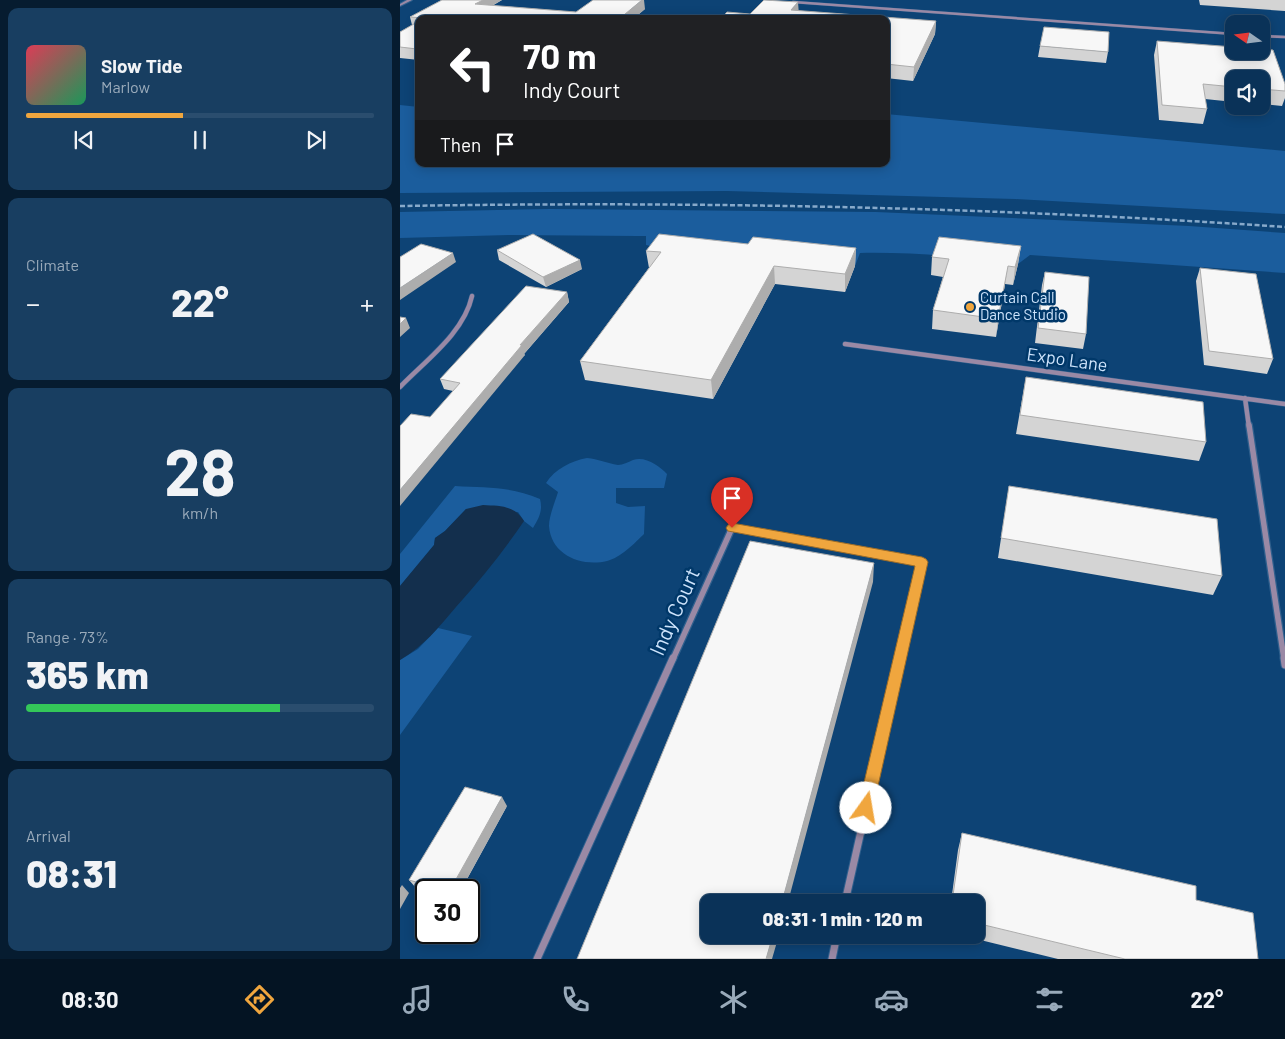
<!DOCTYPE html>
<meta charset="utf-8">
<style>
:root{--surface:#0a3258;--page:#183e61;--text:#f1f3f6;--muted:#99aaba;--line:#2a4d6e;--accent:#f0a63e}
body{margin:0;font-family:Barlow,sans-serif;background:var(--page);color:var(--text);height:100vh;display:flex;flex-direction:column;font-size:19px;white-space:nowrap}
*{box-sizing:border-box;margin:0}
p{font-size:16px;color:var(--muted)}
.icon{flex:none;width:28px;height:28px;fill:none;stroke:currentColor;stroke-width:2;stroke-linecap:round;stroke-linejoin:round}
.map{position:relative;flex:1;overflow:hidden}
.side{display:flex;flex-direction:column;gap:8px;padding:8px;background:#061c30;width:400px}
.side>*{flex:none}
.top-card{position:absolute;left:15px;top:15px;width:475px;height:152px;border-radius:10px;box-shadow:0 2px 12px #0003,0 0 0 1px var(--line);background:#202124;color:#fff;overflow:hidden}
.needle{width:32px;rotate:284deg}
.tools{position:absolute;left:825px;top:15px;display:grid;gap:10px}
.tools a{display:grid;place-items:center;width:45px;height:45px;border-radius:10px;background:var(--surface);box-shadow:0 2px 12px #0003,0 0 0 1px var(--line);font-size:25px}
.speed{position:absolute;left:15px;top:879px;display:flex;gap:10px;font-size:25px;font-weight:700;text-align:center}
.speed>*{display:grid;place-content:center;width:65px;height:65px;border-radius:50%;background:var(--surface);box-shadow:0 2px 12px #0003,0 0 0 1px var(--line);line-height:1}
.speed .limit{border:2px solid #111;border-radius:8px;background:#fff;color:#111}
.pin{position:absolute;display:grid;place-items:center;width:42px;height:42px;color:#fff;margin:-51px -21px;border-radius:50% 50% 50% 0;rotate:-45deg;box-shadow:0 0 5px #0007}
.pin .icon{rotate:45deg}
.me{position:absolute;width:55px;margin:-28px;rotate:13deg;stroke-linejoin:round;filter:drop-shadow(0 0 4px #0008)}
.turn{display:flex;align-items:center;gap:18px;height:105px;padding:0 25px;font-size:22px}
.turn .icon{width:65px;height:65px;stroke-width:2.5}
.turn b{display:block;font-size:35px;line-height:42px}
.then{display:flex;align-items:center;height:48px;padding:0 25px;background:#0003;gap:10px;font-size:19px}
.big{font-size:38px;font-weight:800;line-height:1.1}
.side .card{flex:1;display:flex;flex-direction:column;justify-content:center;gap:8px;min-width:0;padding:0 18px;border-radius:10px;background:var(--page)}
.side .dial{align-items:center;gap:0}
.dial b{font-size:65px;line-height:1}
.song{display:flex;align-items:center;gap:15px}
.cover{width:60px;height:60px;border-radius:8px;background:linear-gradient(135deg,hsl(350 70% 55%),hsl(150 70% 35%))}
.played{height:5px;border-radius:2px;background:linear-gradient(90deg,var(--accent) 45%,var(--line) 45%)}
.keys{display:flex;justify-content:space-around;direction:ltr}
.heat{display:flex;justify-content:space-between;align-items:center;font-size:28px;direction:ltr}
.charge{height:8px;border-radius:4px;background:linear-gradient(90deg,#34c759 73%,var(--line) 0)}
.trip{position:absolute;left:300px;top:894px;width:285px;height:50px;border-radius:10px;background:var(--surface);box-shadow:0 2px 12px #0003,0 0 0 1px var(--line);font-weight:800;line-height:50px;text-align:center}
.menu{display:flex;height:80px;justify-content:space-around;align-items:center;background:#041423;color:var(--muted)}
.menu .icon{width:35px;height:35px}
.menu .on{color:var(--accent)}
.menu b{font-size:22px;color:var(--text)}
main{display:flex;flex:1;min-height:0}
.map>svg:first-child{display:block}
</style>
<main>
<section class="side">
<div class="card">
<div class="song"><i class="cover"></i><div><b>Slow Tide</b><p>Marlow</p></div></div>
<div class="played"></div>
<div class="keys"><svg class="icon" aria-label="previous" viewBox="0 0 24 24"><path d="M18 5L8 12l10 7zM5 5v14"/></svg><svg class="icon" aria-label="pause" viewBox="0 0 24 24"><path d="M8 5v14M16 5v14"/></svg><svg class="icon" aria-label="next" viewBox="0 0 24 24"><path d="M6 5l10 7-10 7zM19 5v14"/></svg></div>
</div>
<div class="card"><p>Climate</p>
<div class="heat"><a>−</a><b class="big">22°</b><a>+</a></div>
</div>
<div class="card dial"><b>28</b><p>km/h</p></div>
<div class="card"><p>Range · 73%</p><b class="big">365 km</b><div class="charge"></div></div>
<div class="card"><p>Arrival</p><b class="big">08:31</b></div>
</section>
<div class="map">
<svg width="885" height="959" viewBox="0 0 885 959">
<rect width="100%" height="100%" fill="#0d4375"/>
<path fill="#1b5d9d" d="M 0,105 L 19,107 L 19,164 L 486,164 L 486,114 L 885,151 L 885,214 L 615,199 L 327,191 L 0,193 Z
M 150,209 L 476,212 L 789,226 L 885,233 L 885,273 L 630,255 L 618,264 C 565,257 514,252 460,253 L 455,266 L 354,254 L 256,247 L 246,245 L 246,236 L 238,236 L 109,235 L 0,238 L 0,212 Z
M 187,458 C 198,459 207,463 218,465 C 223,465 228,462 233,460 C 246,456 259,466 267,474 L 264,488 L 216,488 L 216,503 L 228,507 L 245,506 L 244,534 C 235,543 220,558 207,561 C 181,567 151,555 149,526 C 149,516 155,502 158,492 L 146,483 C 155,469 171,461 187,458 Z
M 55,486 C 87,488 110,486 140,499 C 143,511 139,518 133,528 L 124,521 L 118,512 L 66,509 L 45,531 L 35,538 L 34,545 L 0,586 L 0,554 Z
M 38,628 L 72,636 L 0,735 L 0,660 L 18,649 Z"/>
<path fill="#132f4d" d="M 83,505 C 100,506 114,505 124,521 C 103,552 81,579 56,607 C 38,628 24,646 0,660 L 0,586 L 34,545 L 35,538 L 45,531 L 66,509 Z"/>
<g fill="none" stroke-linecap="round" stroke-linejoin="round">
<g stroke="#30608d" stroke-width="3">
<path id="minor-far3" d="M 393,2 L 834,34
M 861,36 L 885,37"/>
</g>
<g stroke="#30608d" stroke-width="5.5">
<path id="minor-far2" d="M 445,344 L 885,404
M 0,387 C 25,361 64,333 72,296
M 845,398 L 849,427"/>
</g>
<g stroke="#30608d" stroke-width="8">
<path id="minor-far1" d="M 849,425 L 884,659
M 273,659 L 332,528 L 522,562 L 500,659"/>
</g>
<g stroke="#30608d" stroke-width="9">
<path id="minor" d="M 884,658 L 885,665
M 445,902 L 500,658
M 137,959 L 273,658
M 432,959 L 437,935"/>
</g>
<g stroke="#30608d" stroke-width="2">
<path id="tertiary" d="M 7,0 L 12,0 L 0,6 L 0,4 Z"/>
</g>
<use href="#minor-far3" stroke="#9a89a5" stroke-width="2.5"/>
<use href="#minor-far2" stroke="#9a89a5" stroke-width="4.5"/>
<use href="#minor-far1" stroke="#9a89a5" stroke-width="5.5"/>
<use href="#minor" stroke="#9a89a5" stroke-width="7"/>
<use href="#tertiary" fill="#9a89a5" fill-rule="evenodd"/>
<path stroke="#87a9ca" stroke-width="2.5" stroke-dasharray="5 2.5" stroke-linecap="butt" d="M 0,206 C 296,201 590,207 885,227"/>
</g>
<path fill="#d4d4d4" d="M 42,0 L 102,0 L 92,6 L 176,12 L 245,9 L 233,19 L 19,19 L 19,60 L 0,58 L 0,32 L 12,25 L 10,17 Z
M 799,0 L 885,0 L 885,11 L 800,5 Z
M 399,11 L 536,21 L 535,34 L 513,81 L 486,78 L 486,19 L 350,14 Z
M 757,41 L 885,84 L 885,98 L 882,106 L 861,104 L 861,79 L 834,79 L 834,102 L 805,99 L 807,109 L 803,124 L 759,120 L 754,55 Z
M 640,46 L 708,52 L 706,63 L 638,57 Z
M 348,244 L 456,248 L 455,266 L 445,292 L 375,284 L 313,399 L 185,380 L 180,361 L 249,268 L 246,251 Z
M 621,246 L 618,264 L 613,285 L 605,284 L 596,337 L 532,329 L 533,310 L 543,277 L 531,275 L 532,257 Z
M 97,250 L 182,269 L 146,287 L 99,260 Z
M 800,268 L 873,359 L 867,374 L 804,365 L 796,281 Z
M 645,272 L 686,334 L 683,349 L 635,343 L 642,285 Z
M 167,292 L 169,302 L 124,354 L 125,355 L 53,391 L 44,389 L 40,379 Z
M 626,377 L 806,442 L 799,461 L 616,434 Z
M 609,486 L 822,576 L 813,595 L 598,558 Z
M 107,806 L 61,890 L 26,890 L 26,891 L 16,888 L 9,880 Z
M 562,833 L 858,959 L 658,959 L 560,935 L 576,935 L 576,902 L 551,902 L 558,850 Z"/>
<path fill="#adadad" d="M 83,0 L 102,0 L 77,14 L 75,4 Z
M 242,0 L 244,0 L 245,9 L 233,19 L 219,19 Z
M 398,2 L 399,15 L 391,10 Z
M 536,21 L 535,34 L 513,81 L 514,67 Z
M 621,246 L 618,264 L 613,285 L 615,267 Z
M 456,248 L 455,266 L 445,292 L 445,274 Z
M 53,253 L 56,262 L 0,300 L 0,288 Z
M 180,260 L 182,269 L 146,287 L 143,277 Z
M 374,266 L 375,284 L 313,399 L 311,380 Z
M 608,266 L 605,284 L 596,337 L 598,319 Z
M 167,292 L 169,302 L 124,354 L 125,355 L 0,506 L 0,490 L 120,345 Z
M 6,318 L 10,328 L 0,337 L 0,324 Z
M 474,563 L 473,582 L 388,902 L 382,902 Z
M 102,797 L 107,806 L 61,890 L 50,890 Z
M 2,885 L 9,893 L 0,909 L 0,888 Z
M 373,935 L 379,935 L 372,959 L 366,959 Z"/>
<path fill="#f7f7f7" stroke="#adadad" d="M 42,0 L 83,0 L 75,4 L 176,12 L 193,0 L 242,0 L 219,19 L 24,19 L 25,18 L 10,17 Z
M 364,0 L 398,2 L 391,10 L 536,21 L 514,67 L 486,64 L 486,19 L 320,19 L 327,12 L 350,14 Z
M 19,21 L 19,48 L 17,49 L 0,47 L 0,32 Z
M 644,27 L 709,32 L 708,52 L 640,46 Z
M 757,41 L 834,47 L 834,51 L 861,51 L 861,49 L 873,50 L 885,84 L 885,91 L 861,89 L 861,79 L 834,79 L 834,87 L 803,84 L 807,109 L 762,105 Z
M 133,234 L 180,260 L 143,277 L 97,250 Z
M 259,234 L 348,244 L 353,237 L 456,248 L 445,274 L 374,266 L 311,380 L 180,361 L 261,252 L 246,251 Z
M 539,237 L 621,246 L 615,267 L 608,266 L 598,319 L 533,310 L 549,259 L 532,257 Z
M 21,244 L 53,253 L 0,288 L 0,257 Z
M 800,268 L 856,274 L 873,359 L 809,351 Z
M 645,272 L 689,277 L 686,334 L 638,328 Z
M 126,286 L 167,292 L 120,345 L 122,345 L 0,490 L 0,426 L 11,414 L 30,417 L 60,383 L 40,379 Z
M 0,317 L 6,318 L 0,324 Z
M 626,377 L 803,402 L 806,442 L 620,415 Z
M 609,486 L 817,519 L 822,576 L 601,538 Z
M 350,541 L 474,563 L 382,902 L 309,902 L 309,935 L 373,935 L 366,959 L 177,959 Z
M 65,787 L 102,797 L 50,890 L 44,890 L 9,880 Z
M 562,833 L 796,886 L 796,900 L 853,913 L 858,959 L 725,959 L 576,923 L 576,902 L 552,902 Z"/>
<path fill="#f0a63e" stroke="#9c6c28" d="M 332,523 L 522,557 L 526,559 L 528,562 L 472,813 L 466,816 L 461,813 L 458,808 L 515,566 L 328,531 L 326,528 L 328,525 Z"/>
<circle fill="#f0a63e" stroke="#003869" stroke-width="2" cx="570" cy="307" r="5"/>
<g text-anchor="middle" stroke-width="5" stroke-linejoin="round" paint-order="stroke">
<g font-size="15" fill="#cee4fc" stroke="#003869" text-anchor="start">
<text x="580" y="303">Curtain Call<tspan x="580" dy="17">Dance Studio</tspan></text>
</g>
<g font-size="18" fill="#cee4fc" stroke="#003869">
<text transform="translate(667 360) rotate(8)" y="6">Expo Lane</text>
</g>
<g font-size="21" fill="#cee4fc" stroke="#003869">
<text transform="translate(275 612) rotate(-66)" y="7">Indy Court</text>
</g>
</g>
</svg>
<div class="tools">
<a><svg class="needle" viewBox="-14 -14 28 28"><path d="M0-13l5 13h-10z" fill="#e53935"/><path d="M0 13l5-13h-10z" fill="#99aaba"/></svg></a>
<a><svg class="icon" aria-label="sound" viewBox="0 0 24 24"><path d="M4 9h4l5-4v14l-5-4H4zM17 9q2 3 0 6"/></svg></a>
</div>
<div class="speed"><div class="limit">30</div></div>
<div class="pin" style="left:332px;top:528px;background:#d93025"><svg class="icon" aria-label="arrive" viewBox="0 0 24 24"><path d="M6 21V4h12l-3 4 3 4H6"/></svg></div>
<svg class="me" style="left:466px;top:808px" viewBox="-20 -20 40 40"><circle r="19" fill="#fff"/><path d="M0-13L10 11 0 6-10 11z" fill="#f0a63e"/></svg>
<div class="trip">08:31 · 1 min · 120 m</div>
<div class="top-card">
<div class="turn"><svg class="icon" aria-label="left" viewBox="0 0 24 24"><path d="M17 20v-9H6M10 6l-5 5 5 5"/></svg><div><b>70 m</b>Indy Court</div></div>
<div class="then">Then<svg class="icon" aria-label="arrive" viewBox="0 0 24 24"><path d="M6 21V4h12l-3 4 3 4H6"/></svg></div>
</div>
</div>
</main>
<nav class="menu">
<b>08:30</b>
<svg class="icon on" aria-label="directions" viewBox="0 0 24 24"><path d="M12 3l9 9-9 9-9-9zM9 14v-3h6M13 9l2 2-2 2"/></svg>
<svg class="icon" aria-label="music" viewBox="0 0 24 24"><path d="M9 18V5l10-2v13"/><circle cx="6" cy="18" r="3"/><circle cx="16" cy="16" r="3"/></svg>
<svg class="icon" aria-label="phone" viewBox="0 0 24 24"><path d="M5 4h4l2 5-3 2q2 4 5 5l2-3 5 2v4C11 20 4 13 5 4z"/></svg>
<svg class="icon" aria-label="climate" viewBox="0 0 24 24"><path d="M12 3v18M4 7l16 10M4 17L20 7"/></svg>
<svg class="icon" aria-label="car" viewBox="0 0 24 24"><path d="M5 17H2v-5l4-1 3-4h7l3 4 3 1v5h-3M9 17h6M6 11h13"/><circle cx="7" cy="17" r="2"/><circle cx="17" cy="17" r="2"/></svg>
<svg class="icon" aria-label="filters" viewBox="0 0 24 24"><path d="M4 7h16M4 17h16"/><circle cx="9" cy="7" r="2"/><circle cx="15" cy="17" r="2"/></svg>
<b>22°</b>
</nav>
